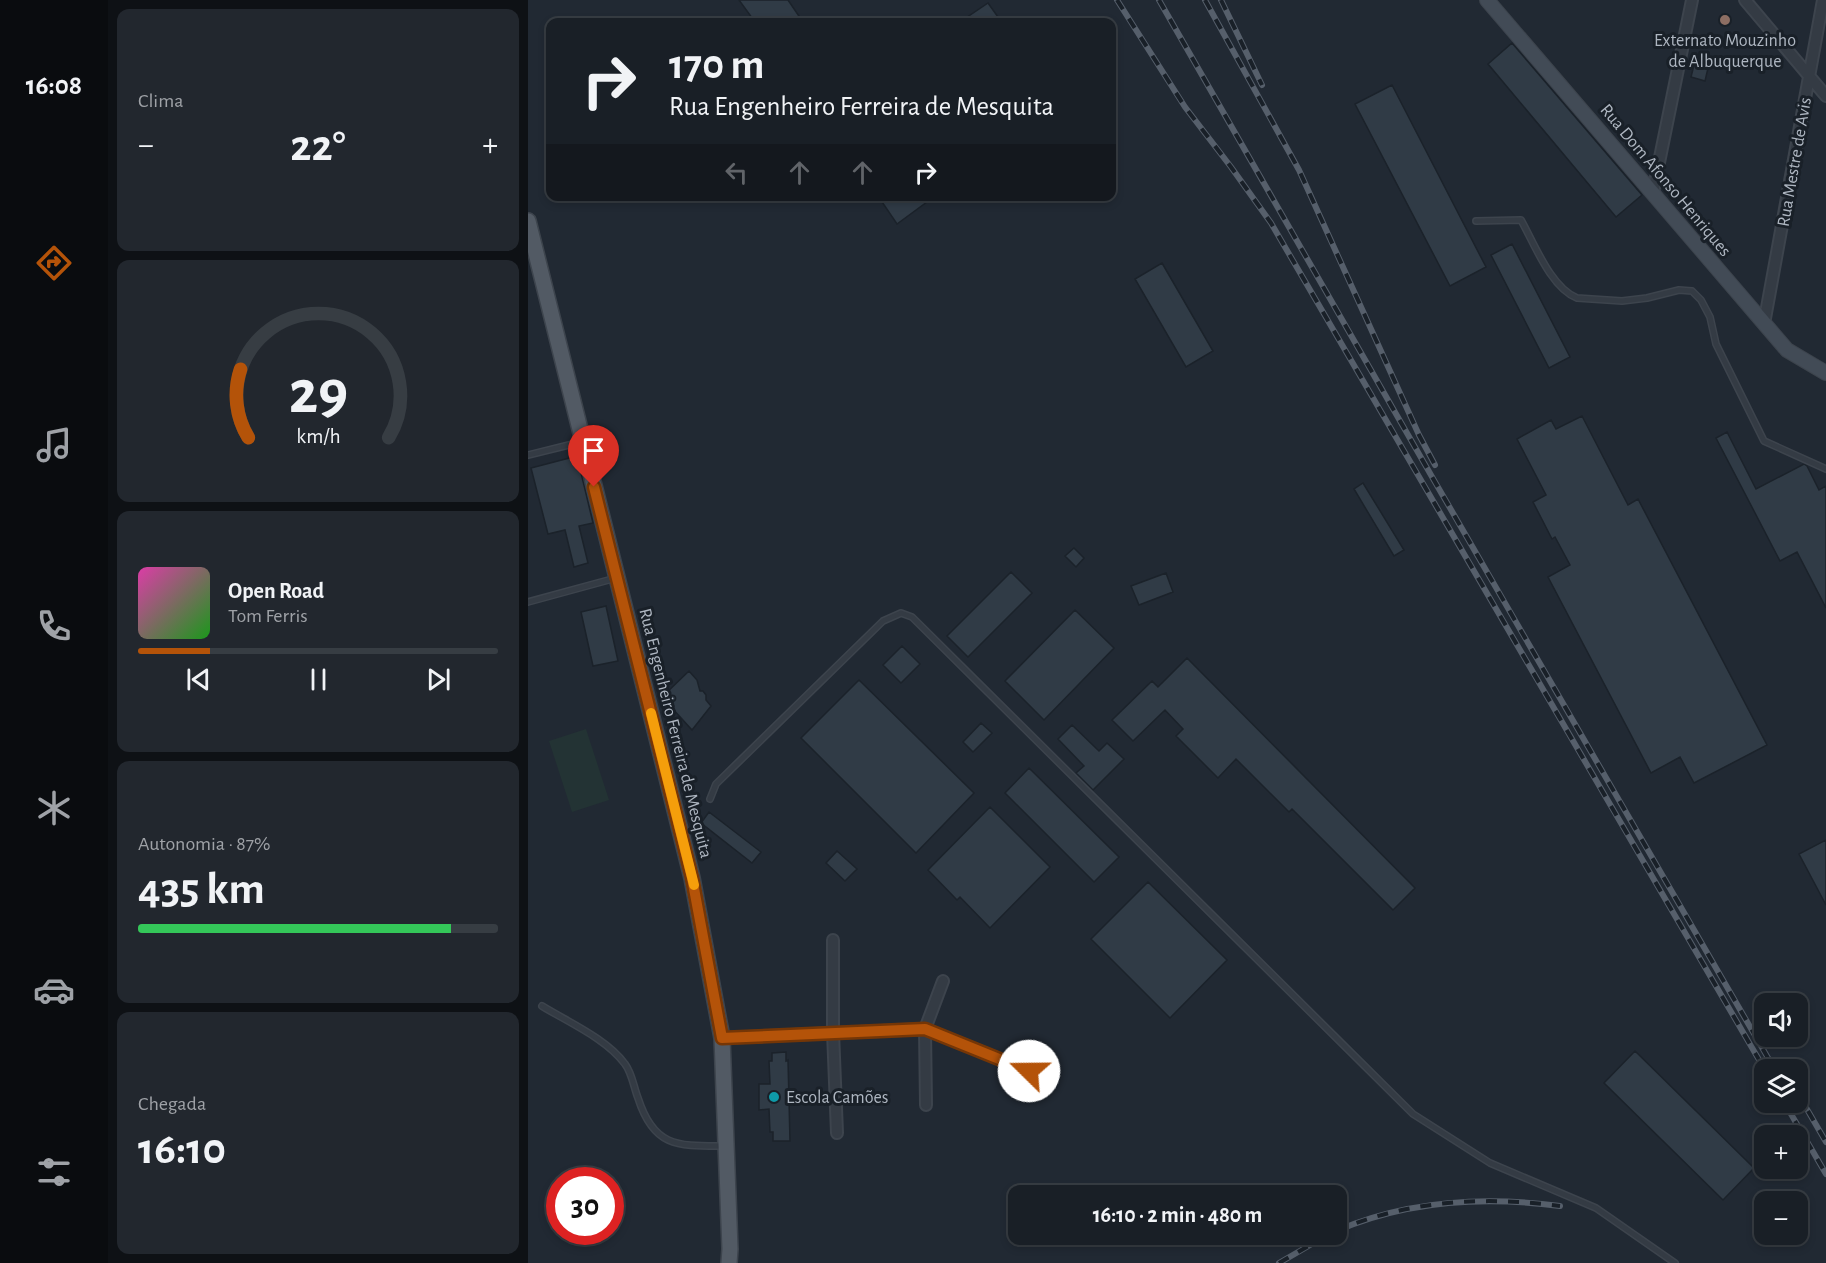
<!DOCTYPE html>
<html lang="pt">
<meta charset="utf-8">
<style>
:root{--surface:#191f26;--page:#22272e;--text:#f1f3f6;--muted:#9fa2a7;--line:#373d43;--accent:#b45309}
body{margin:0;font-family:"Alegreya Sans",sans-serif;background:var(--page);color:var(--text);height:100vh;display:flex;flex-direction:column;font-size:22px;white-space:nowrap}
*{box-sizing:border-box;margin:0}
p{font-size:20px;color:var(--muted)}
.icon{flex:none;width:33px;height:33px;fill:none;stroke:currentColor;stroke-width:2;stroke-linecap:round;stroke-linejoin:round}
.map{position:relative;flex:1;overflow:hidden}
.drawer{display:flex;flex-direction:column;gap:9px;padding:9px;background:#0e1115;width:420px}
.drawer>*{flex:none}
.top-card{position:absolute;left:18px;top:18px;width:570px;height:183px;border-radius:12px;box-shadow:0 3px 9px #0003,0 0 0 2px var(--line);background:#191f26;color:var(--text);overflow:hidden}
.controls{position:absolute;left:1226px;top:993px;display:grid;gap:12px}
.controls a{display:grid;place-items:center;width:54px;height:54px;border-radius:12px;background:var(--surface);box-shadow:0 3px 9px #0003,0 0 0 2px var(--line);font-size:30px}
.speed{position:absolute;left:18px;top:1167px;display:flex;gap:12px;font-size:30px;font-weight:700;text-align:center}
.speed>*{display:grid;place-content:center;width:78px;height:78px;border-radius:50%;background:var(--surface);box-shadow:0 3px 9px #0003,0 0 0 2px var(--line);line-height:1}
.speed .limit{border:9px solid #d22;background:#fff;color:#111}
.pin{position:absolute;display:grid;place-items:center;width:51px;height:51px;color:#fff;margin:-62px -26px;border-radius:50% 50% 50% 0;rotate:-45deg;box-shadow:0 0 6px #0007}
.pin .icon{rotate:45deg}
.me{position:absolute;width:66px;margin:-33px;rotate:292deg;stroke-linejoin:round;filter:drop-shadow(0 0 4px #0008)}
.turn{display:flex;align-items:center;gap:21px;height:126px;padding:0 24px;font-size:27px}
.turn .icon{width:78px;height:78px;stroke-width:2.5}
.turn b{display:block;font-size:42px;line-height:51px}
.lanes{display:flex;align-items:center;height:57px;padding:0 24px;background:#0003;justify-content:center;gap:30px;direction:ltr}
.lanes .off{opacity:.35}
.big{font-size:45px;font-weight:700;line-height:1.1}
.drawer .tile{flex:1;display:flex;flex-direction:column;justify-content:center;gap:9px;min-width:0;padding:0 21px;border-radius:12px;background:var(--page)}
.drawer .dial{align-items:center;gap:0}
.dial svg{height:156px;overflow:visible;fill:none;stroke:var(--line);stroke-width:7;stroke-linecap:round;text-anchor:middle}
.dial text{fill:var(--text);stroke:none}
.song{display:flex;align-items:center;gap:18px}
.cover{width:72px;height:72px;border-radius:9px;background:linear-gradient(135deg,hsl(320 70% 55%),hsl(120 70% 35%))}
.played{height:6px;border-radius:3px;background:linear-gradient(90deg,var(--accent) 20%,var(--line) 20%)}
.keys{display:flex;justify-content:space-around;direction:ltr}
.heat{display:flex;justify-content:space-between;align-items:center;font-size:33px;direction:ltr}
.charge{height:9px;border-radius:4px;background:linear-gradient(90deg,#34c759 87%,var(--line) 0)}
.trip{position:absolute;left:480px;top:1185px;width:339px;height:60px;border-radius:12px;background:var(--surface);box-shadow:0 3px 9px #0003,0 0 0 2px var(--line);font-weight:700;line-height:60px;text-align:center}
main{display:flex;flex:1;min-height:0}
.menu{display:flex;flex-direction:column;width:108px;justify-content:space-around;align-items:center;background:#0a0c0f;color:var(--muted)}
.menu .icon{width:42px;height:42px}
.menu .selected{color:var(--accent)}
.menu b{font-size:27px;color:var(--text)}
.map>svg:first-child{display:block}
</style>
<main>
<nav class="menu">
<b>16:08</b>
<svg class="icon selected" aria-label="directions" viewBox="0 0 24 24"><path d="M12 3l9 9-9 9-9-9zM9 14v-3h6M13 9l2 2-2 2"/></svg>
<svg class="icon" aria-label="music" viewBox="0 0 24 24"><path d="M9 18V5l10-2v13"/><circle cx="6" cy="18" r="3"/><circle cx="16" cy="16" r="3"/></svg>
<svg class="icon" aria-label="phone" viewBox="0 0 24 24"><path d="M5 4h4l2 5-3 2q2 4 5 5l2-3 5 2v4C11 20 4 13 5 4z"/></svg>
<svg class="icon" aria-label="climate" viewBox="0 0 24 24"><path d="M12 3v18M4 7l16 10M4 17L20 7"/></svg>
<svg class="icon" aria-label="car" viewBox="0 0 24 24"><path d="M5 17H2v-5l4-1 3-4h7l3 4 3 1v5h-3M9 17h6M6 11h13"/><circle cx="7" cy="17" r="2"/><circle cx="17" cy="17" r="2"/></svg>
<svg class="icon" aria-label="filters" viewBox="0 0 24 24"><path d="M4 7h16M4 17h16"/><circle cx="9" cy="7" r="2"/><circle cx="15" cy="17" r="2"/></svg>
</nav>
<section class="drawer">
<div class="tile"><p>Clima</p>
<div class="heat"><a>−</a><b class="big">22°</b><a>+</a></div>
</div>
<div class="tile dial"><svg viewBox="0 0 100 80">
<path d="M14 69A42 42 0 1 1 86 69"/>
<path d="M14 69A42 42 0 0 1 10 34" stroke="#b45309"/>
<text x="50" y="56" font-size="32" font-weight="700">29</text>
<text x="50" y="72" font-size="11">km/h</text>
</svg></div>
<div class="tile">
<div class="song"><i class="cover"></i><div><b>Open Road</b><p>Tom Ferris</p></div></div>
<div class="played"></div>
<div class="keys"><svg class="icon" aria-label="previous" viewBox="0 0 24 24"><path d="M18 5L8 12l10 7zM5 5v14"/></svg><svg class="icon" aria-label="pause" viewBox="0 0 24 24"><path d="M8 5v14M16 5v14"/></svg><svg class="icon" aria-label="next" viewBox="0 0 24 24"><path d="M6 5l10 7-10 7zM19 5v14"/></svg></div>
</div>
<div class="tile"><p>Autonomia · 87%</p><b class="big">435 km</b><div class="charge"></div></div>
<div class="tile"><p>Chegada</p><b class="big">16:10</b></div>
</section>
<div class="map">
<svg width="1298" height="1263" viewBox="0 0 1298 1263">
<rect width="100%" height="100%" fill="#212933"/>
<path fill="#233334" d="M 58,729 L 81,800 L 44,812 L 21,741 Z"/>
<path fill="#303b46" stroke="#1b222a" stroke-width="1.5" d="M 211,0 L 260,0 L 275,22 L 227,22 Z
M 460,3 L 470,17 L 462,22 L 432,22 Z
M 984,43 L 1114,195 L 1088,217 L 960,64 Z
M 1167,61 L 1181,64 L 1177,81 L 1163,77 Z
M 864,85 L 958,267 L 922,286 L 827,104 Z
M 350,196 L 407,196 L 369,224 Z
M 984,244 L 1042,357 L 1021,368 L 963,255 Z
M 634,263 L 685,351 L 658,367 L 607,279 Z
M 1054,416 L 1100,505 L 1110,499 L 1239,745 L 1166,783 L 1152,757 L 1123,773 L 1020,577 L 1042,565 L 1027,537 L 1024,539 L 1005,502 L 1018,495 L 989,439 L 1023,420 L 1028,429 Z
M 1199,432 L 1228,489 L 1276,464 L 1279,466 L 1291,490 L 1298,486 L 1298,608 L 1269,552 L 1252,561 L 1188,438 Z
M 49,456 L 65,523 L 51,526 L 60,563 L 46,567 L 37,530 L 20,534 L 3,468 Z
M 835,483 L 876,550 L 866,556 L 826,489 Z
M 546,548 L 556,558 L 548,567 L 537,556 Z
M 483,572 L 504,593 L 440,657 L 419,636 Z
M 638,573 L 645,592 L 611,605 L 603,586 Z
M 78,606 L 90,661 L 65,666 L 53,612 Z
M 547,610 L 586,648 L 516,720 L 477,681 Z
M 374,646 L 392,664 L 373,683 L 355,665 Z
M 659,658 L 887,888 L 865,910 L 764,809 L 761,812 L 708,759 L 690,778 L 648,736 L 655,729 L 637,710 L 605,741 L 584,720 L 624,681 L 630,687 Z
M 161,671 L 169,680 L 172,691 L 175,691 L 178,695 L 178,700 L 183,706 L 164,730 L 134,697 Z
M 331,680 L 446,793 L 388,853 L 273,738 Z
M 453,723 L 464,733 L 445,752 L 435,742 Z
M 544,725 L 571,751 L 579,743 L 596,759 L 565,790 L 548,773 L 556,766 L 530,739 Z
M 501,768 L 591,857 L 566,882 L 477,793 Z
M 462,807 L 522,867 L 462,928 L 432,897 L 429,900 L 400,870 Z
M 181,812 L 233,852 L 224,863 L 173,823 Z
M 1298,840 L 1298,905 L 1271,854 Z
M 309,851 L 329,869 L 317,881 L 298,863 Z
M 620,882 L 699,960 L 642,1018 L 563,939 Z
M 1107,1051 L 1226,1168 L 1195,1200 L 1076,1083 Z
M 258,1052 L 258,1061 L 260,1060 L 262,1141 L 245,1141 L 245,1132 L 242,1132 L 241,1109 L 231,1110 L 231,1084 L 242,1084 L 241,1061 L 244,1061 L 244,1053 Z"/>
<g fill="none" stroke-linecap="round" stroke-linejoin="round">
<g stroke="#3d444d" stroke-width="8">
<path id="lane" d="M 948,221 L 993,220 C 1006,243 1023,288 1049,298 L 1094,301 L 1119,298 L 1151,290 L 1164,291 L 1173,300 L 1182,317 L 1188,344 L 1236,441 L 1298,469
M 0,455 L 53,442
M 0,602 L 88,578
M 182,799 L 188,784 L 355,621 L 373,613 L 384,617 L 885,1114 L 962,1163 L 1068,1208 L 1147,1263
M 14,1006 C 40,1022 79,1039 97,1064 C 104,1073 106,1088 110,1098 C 126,1148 150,1146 197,1146"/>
</g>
<g stroke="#3d444d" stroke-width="14">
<path id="street" d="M 1217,0 L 1298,96
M 1125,192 L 1164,0
M 1236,324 L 1295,0
M 305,940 L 305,1032 L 309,1133
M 194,1038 L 397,1029 L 501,1071
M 398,1105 L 397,1029 L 415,981"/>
</g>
<g stroke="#3d444d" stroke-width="16">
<path id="secondary" d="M 959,0 L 1259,350 L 1298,373"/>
</g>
<g stroke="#3d444d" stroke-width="18">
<path id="primary" d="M 0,221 L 164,878 L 194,1038 L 202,1249 L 201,1263"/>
</g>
<use href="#lane" stroke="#343b44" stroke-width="5"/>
<use href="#street" stroke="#343b44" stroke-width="10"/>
<use href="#secondary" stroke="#424b56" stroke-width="14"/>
<use href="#primary" stroke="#525a64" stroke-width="15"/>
<g stroke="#565f6b" stroke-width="6">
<path id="rail" d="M 589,0 L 657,107 L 703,167 L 743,223 L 1237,1070
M 631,0 L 907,482 L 1247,1070
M 677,0 L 771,170 L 891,435 L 907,465
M 693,0 L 734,85
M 1269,1092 L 1298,1142
M 1256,1102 L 1298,1174
M 808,1231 C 880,1200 956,1196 1032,1206
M 751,1263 L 801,1234"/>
</g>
<use href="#rail" stroke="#192028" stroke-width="4" stroke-dasharray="11" stroke-linecap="butt"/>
</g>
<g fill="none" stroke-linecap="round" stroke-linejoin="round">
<g stroke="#753606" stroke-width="15">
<path id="route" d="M 66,487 L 164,878 L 194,1038 L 397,1029 L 501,1071"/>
</g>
<use href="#route" stroke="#b45309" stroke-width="10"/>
<path stroke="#f59e0b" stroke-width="10" d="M 123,713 L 166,885"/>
</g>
<circle fill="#8d6e63" stroke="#192028" stroke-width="2" cx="1197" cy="20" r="6"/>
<circle fill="#0f9aa8" stroke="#192028" stroke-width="2" cx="246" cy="1097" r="6"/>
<g text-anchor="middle" stroke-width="6" stroke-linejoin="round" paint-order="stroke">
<g font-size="18" fill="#aeb6c1" stroke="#192028">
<text x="1197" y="46">Externato Mouzinho<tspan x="1197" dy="21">de Albuquerque</tspan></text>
<text x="258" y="1103" text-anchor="start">Escola Camões</text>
</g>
<g font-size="18" fill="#aeb6c1" stroke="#192028">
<text transform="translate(1266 162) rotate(-80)" y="6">Rua Mestre de Avis</text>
<text transform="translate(1138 180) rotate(50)" y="6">Rua Dom Afonso Henriques</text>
<text transform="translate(148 733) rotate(76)" y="6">Rua Engenheiro Ferreira de Mesquita</text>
</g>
</g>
</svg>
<div class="controls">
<a><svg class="icon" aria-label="sound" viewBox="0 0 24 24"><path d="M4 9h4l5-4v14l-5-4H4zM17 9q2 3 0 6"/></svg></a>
<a><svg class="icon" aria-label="layers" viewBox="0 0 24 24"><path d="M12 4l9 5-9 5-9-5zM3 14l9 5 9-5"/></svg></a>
<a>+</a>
<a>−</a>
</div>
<div class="speed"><div class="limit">30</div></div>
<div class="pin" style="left:66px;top:487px;background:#d93025"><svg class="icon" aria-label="arrive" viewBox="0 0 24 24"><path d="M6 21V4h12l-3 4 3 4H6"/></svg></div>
<svg class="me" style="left:501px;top:1071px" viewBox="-20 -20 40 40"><circle r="19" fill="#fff"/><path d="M0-13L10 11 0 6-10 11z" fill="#b45309"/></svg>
<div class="trip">16:10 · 2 min · 480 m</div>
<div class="top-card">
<div class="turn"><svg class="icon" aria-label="right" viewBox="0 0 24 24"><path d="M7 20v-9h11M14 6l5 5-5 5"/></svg><div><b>170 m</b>Rua Engenheiro Ferreira de Mesquita</div></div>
<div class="lanes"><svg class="icon off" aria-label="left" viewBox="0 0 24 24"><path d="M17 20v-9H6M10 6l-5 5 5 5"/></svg><svg class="icon off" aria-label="ahead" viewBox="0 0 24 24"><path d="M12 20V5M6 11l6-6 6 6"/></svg><svg class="icon off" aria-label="ahead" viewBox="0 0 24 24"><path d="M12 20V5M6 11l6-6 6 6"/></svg><svg class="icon" aria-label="right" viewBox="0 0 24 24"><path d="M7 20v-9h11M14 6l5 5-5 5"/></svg></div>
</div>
</div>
</main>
